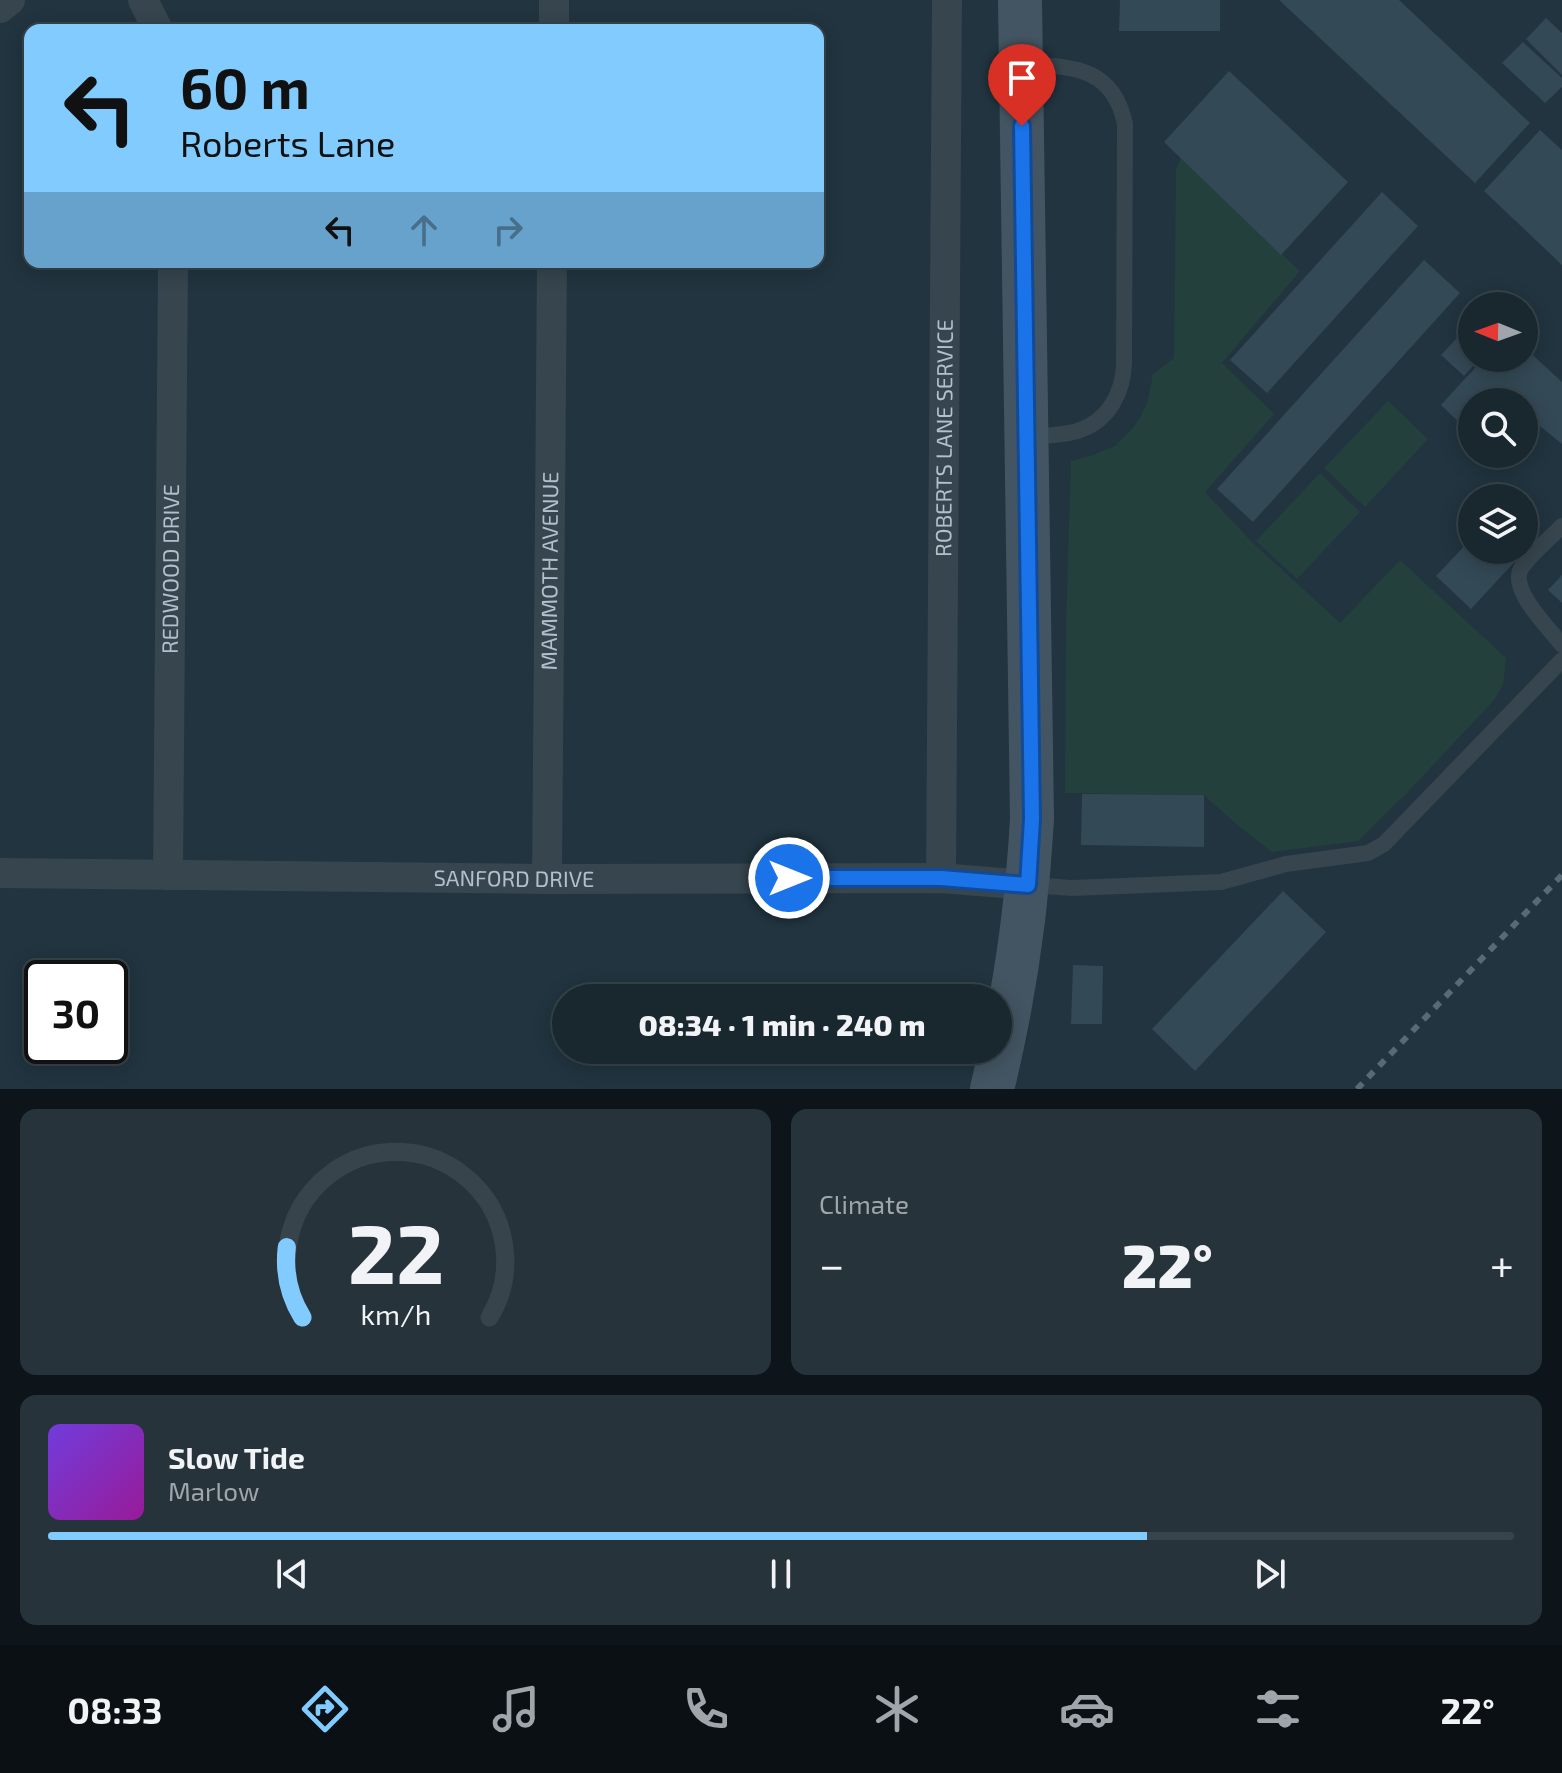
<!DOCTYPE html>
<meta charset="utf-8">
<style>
:root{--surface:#19272f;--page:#26333b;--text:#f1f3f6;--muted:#9fa5aa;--line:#37444b;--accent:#81cbff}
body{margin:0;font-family:"Exo 2",sans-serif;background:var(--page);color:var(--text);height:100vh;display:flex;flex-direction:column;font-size:30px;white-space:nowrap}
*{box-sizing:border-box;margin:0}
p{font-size:26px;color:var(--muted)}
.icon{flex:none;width:44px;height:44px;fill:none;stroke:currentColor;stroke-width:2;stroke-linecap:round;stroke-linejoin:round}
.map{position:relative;height:1089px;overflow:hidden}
.drawer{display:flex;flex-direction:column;gap:20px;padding:20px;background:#0e151a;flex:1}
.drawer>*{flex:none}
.guide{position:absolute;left:24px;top:24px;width:800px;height:244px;border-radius:16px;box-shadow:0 4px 20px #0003,0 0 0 2px var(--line);background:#81cbff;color:#111;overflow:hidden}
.needle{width:52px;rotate:271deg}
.buttons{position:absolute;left:1458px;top:292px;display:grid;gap:16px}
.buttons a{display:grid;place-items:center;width:80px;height:80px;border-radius:50%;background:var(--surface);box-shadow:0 4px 20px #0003,0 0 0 2px var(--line);font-size:40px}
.speed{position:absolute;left:24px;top:960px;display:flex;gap:16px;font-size:40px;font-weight:700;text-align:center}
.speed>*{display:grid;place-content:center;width:104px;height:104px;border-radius:50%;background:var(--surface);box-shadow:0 4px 20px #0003,0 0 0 2px var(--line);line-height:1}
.speed .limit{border:4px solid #111;border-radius:12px;background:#fff;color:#111}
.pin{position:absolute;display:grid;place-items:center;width:68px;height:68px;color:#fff;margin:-82px -34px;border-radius:50% 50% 50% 0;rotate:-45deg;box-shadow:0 0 8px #0007}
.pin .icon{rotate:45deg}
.me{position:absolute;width:88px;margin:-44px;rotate:90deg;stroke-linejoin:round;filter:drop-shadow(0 0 6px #0008)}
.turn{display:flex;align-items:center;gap:28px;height:168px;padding:0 24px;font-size:36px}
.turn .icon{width:104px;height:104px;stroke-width:2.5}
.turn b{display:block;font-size:56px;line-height:68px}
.lanes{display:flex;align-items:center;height:76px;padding:0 24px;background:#0003;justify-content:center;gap:40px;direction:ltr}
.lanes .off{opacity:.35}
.big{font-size:60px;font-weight:800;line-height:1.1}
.drawer .tile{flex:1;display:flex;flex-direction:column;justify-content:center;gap:12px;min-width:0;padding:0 28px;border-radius:16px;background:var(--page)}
.drawer .dial{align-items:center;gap:0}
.dial svg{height:208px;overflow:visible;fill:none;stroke:var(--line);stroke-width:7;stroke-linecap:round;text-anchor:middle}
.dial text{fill:var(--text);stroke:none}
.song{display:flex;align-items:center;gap:24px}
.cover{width:96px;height:96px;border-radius:12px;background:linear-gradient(135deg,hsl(260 70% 55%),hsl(300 70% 35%))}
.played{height:8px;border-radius:4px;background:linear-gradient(90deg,var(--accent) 75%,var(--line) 75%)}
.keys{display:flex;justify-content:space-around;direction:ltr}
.heat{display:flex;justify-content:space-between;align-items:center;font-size:44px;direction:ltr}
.drawer .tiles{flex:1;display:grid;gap:20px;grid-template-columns:1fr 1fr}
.tile:last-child{grid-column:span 2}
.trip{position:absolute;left:552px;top:984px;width:460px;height:80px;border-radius:40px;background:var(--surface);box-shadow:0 4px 20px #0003,0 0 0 2px var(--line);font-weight:800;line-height:80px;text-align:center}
.tabs{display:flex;height:128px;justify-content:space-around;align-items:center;background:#0a1013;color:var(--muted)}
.tabs .icon{width:56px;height:56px}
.tabs .selected{color:var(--accent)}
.tabs b{font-size:36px;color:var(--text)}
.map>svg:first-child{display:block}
</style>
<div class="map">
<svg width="1562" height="1089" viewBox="0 0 1562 1089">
<rect width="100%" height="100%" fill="#21343f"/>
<path fill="#23403d" d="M 1181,158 L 1300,271 L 1222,363 L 1274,414 L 1205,492 L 1252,542 L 1340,623 L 1400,560 L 1506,658 L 1503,685 L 1494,700 L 1408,792 L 1358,841 L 1272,852 L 1236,824 L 1204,795 L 1065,793 L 1066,624 L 1071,461 L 1090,456 L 1115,446 L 1132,429 L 1141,416 L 1148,400 L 1153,374 L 1174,358 L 1176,168 Z
M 1388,401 L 1428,439 L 1365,507 L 1324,468 Z
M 1320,473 L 1360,512 L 1297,579 L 1256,541 Z"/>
<path fill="#334955" d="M 1120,0 L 1220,0 L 1220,31 L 1119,31 Z
M 1279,0 L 1399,0 L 1530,123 L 1475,183 Z
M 1546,18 L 1562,33 L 1562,75 L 1526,39 Z
M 1523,42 L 1562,78 L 1562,87 L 1545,103 L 1502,63 Z
M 1229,71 L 1348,182 L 1281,255 L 1164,142 Z
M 1540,130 L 1562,150 L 1562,265 L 1484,191 Z
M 1382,192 L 1418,226 L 1267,393 L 1230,360 Z
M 1424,260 L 1460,293 L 1253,522 L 1217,489 Z
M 1472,322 L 1472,358 L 1480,358 L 1464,376 L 1441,355 Z
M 1524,347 L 1562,382 L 1562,444 L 1524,413 L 1524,402 L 1472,402 L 1472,435 L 1441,405 L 1484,358 L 1524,358 Z
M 1524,537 L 1531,544 L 1471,609 L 1436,576 L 1472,538 L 1472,550 L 1524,550 Z
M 1562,575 L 1562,603 L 1548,590 Z
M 1082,794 L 1204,795 L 1204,847 L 1081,845 Z
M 1283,891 L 1326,932 L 1195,1071 L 1152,1029 Z
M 1073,965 L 1103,966 L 1102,1024 L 1071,1024 Z"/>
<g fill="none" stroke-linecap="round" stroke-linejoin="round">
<path stroke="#36454e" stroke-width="16" d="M 1024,64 C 1074,67 1113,67 1125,124 L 1124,364 C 1123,392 1109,420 1080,430 C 1065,436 1044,435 1028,437
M 1562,526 C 1549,539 1533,552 1522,567 C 1507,588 1549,628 1562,645
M 1030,885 L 1072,888 L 1221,882 L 1286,864 L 1368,853 L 1384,844 L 1562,660"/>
<g stroke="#36454e" stroke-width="30">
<path d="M 143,0 L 158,30"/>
<path d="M 0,8 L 10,0"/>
<path d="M 554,30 L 554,0"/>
<path id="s1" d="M 0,873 L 547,879 L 941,878 L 1028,885"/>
<path id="s2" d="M 168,875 L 173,262"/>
<path id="s3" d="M 941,878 L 947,0"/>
<path id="s4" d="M 547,879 L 552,262"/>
</g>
<path stroke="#435562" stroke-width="44" d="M 992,1089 C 1014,1000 1027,910 1032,819 L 1020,0"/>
<path stroke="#576a76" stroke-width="6" stroke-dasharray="8 8" stroke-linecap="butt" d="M 1357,1089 L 1562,875"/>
</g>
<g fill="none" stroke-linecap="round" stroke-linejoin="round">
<g stroke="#114b97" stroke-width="20">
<path id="route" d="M 789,878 L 941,878 L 1028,885 L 1032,819 L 1022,126"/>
</g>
<use href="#route" stroke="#1a73e8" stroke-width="14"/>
</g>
<g text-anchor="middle" stroke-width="8" stroke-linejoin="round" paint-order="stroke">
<g font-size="22" fill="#b1c0ca" stroke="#1b2a33">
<text dy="8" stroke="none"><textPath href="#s3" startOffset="440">ROBERTS LANE SERVICE</textPath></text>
<text dy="8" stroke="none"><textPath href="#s2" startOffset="306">REDWOOD DRIVE</textPath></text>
<text dy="8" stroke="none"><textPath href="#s4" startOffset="308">MAMMOTH AVENUE</textPath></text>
<text dy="8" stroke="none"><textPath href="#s1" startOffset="514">SANFORD DRIVE</textPath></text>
</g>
</g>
</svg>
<div class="buttons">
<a><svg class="needle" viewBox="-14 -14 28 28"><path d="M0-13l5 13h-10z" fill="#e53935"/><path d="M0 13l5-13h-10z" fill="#9fa5aa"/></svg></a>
<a><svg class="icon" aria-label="search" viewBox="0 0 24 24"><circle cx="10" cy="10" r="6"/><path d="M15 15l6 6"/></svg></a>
<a><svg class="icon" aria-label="layers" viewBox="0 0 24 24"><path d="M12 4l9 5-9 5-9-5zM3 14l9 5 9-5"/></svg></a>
</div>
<div class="speed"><div class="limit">30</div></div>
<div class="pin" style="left:1022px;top:126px;background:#d93025"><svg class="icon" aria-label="arrive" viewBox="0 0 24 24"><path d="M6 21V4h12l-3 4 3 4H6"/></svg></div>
<svg class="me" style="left:789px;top:878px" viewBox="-20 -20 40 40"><circle r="17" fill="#1a73e8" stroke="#fff" stroke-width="3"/><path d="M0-11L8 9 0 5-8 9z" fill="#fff"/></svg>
<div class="trip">08:34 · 1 min · 240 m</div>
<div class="guide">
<div class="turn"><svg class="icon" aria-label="left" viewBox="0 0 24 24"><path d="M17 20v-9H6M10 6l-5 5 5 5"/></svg><div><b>60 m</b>Roberts Lane</div></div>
<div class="lanes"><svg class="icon" aria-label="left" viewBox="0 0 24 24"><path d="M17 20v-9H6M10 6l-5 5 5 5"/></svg><svg class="icon off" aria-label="ahead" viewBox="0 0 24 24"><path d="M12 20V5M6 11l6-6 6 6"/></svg><svg class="icon off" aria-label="right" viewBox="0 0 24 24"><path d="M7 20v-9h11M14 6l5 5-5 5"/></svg></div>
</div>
</div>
<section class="drawer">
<div class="tiles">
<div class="tile dial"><svg viewBox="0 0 100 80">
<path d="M14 69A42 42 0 1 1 86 69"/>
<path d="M14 69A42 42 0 0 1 8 42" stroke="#81cbff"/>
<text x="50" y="56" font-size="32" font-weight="700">22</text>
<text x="50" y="72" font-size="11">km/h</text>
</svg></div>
<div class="tile"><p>Climate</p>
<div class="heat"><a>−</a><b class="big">22°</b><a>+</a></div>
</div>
<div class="tile">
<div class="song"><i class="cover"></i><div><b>Slow Tide</b><p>Marlow</p></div></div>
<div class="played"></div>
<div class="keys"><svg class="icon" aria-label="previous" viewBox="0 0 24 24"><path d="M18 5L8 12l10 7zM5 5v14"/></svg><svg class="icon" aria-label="pause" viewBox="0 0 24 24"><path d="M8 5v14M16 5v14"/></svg><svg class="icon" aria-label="next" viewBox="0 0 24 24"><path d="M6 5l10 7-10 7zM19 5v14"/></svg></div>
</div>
</div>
</section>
<nav class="tabs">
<b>08:33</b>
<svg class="icon selected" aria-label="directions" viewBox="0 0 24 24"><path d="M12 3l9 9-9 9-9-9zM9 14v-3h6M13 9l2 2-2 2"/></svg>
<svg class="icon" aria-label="music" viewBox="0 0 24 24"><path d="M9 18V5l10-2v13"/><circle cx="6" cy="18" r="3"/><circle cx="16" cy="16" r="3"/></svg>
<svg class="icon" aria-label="phone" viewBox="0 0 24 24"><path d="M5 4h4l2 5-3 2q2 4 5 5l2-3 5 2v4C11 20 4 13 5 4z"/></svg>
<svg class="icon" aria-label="climate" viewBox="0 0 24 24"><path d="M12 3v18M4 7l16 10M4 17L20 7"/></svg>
<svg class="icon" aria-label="car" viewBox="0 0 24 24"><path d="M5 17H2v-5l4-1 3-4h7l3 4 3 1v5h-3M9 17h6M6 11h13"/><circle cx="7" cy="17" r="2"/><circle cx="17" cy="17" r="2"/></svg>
<svg class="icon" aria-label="filters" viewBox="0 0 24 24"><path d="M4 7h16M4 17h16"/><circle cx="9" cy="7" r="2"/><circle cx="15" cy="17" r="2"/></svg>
<b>22°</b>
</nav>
